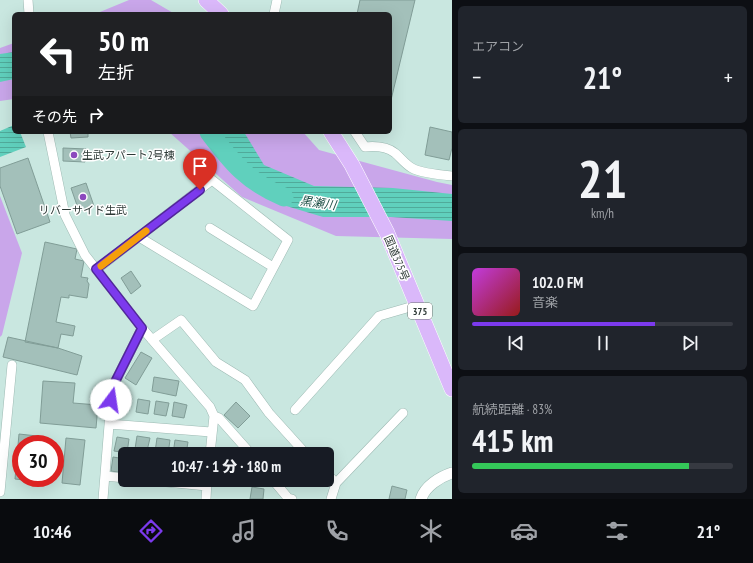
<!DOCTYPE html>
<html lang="ja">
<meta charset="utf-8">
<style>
:root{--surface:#171b24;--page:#20242c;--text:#f1f3f6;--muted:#9ea1a6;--line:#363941;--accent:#7c3aed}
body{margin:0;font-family:"PT Sans Narrow","Noto Sans JP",sans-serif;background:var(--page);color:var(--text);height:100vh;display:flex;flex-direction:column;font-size:15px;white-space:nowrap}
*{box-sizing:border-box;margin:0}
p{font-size:13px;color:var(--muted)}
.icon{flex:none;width:22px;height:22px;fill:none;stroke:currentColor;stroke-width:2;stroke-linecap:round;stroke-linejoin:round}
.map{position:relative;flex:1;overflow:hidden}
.drawer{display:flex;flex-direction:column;gap:6px;padding:6px;background:#0d0f14;width:301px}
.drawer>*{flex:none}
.banner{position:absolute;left:12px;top:12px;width:380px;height:122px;border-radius:6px;box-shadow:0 4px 16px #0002;background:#202124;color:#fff;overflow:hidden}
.speed{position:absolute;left:12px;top:435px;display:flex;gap:8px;font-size:20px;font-weight:700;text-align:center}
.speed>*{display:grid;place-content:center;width:52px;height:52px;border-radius:50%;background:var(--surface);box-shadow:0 4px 16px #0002;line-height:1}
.speed .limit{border:6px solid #d22;background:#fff;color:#111}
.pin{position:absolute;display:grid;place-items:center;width:34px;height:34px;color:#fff;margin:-41px -17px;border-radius:50% 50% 50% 0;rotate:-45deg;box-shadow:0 0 4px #0007}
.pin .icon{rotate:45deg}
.me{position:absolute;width:44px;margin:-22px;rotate:14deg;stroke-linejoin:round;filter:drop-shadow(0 0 3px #0008)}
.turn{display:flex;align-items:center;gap:14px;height:84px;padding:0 20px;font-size:18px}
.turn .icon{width:52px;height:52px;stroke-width:2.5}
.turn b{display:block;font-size:28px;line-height:34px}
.then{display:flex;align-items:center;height:38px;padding:0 20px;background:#0003;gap:8px;font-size:15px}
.big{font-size:30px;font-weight:800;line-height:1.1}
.drawer .tile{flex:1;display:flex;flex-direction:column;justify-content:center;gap:6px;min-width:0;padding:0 14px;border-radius:6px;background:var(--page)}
.drawer .dial{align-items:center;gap:0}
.dial b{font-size:52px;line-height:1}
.song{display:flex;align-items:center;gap:12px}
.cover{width:48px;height:48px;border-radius:6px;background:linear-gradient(135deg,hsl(290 70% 55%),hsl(0 70% 35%))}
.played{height:4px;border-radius:2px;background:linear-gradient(90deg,var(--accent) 70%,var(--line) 70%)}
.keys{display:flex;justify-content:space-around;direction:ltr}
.heat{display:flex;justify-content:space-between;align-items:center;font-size:22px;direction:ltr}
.charge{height:6px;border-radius:3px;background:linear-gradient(90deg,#34c759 83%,var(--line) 0)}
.trip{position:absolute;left:118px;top:447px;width:216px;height:40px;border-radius:6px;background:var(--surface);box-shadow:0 4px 16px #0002;font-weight:800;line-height:40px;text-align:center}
.dock{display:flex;height:64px;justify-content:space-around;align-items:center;background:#090b0e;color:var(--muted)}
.dock .icon{width:28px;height:28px}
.dock .selected{color:var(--accent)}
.dock b{font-size:18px;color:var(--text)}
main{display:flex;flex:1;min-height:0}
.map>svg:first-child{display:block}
</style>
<main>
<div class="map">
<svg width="452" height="499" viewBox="0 0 452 499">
<defs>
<pattern id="water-rules" width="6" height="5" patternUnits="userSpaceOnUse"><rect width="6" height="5" fill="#60d0bd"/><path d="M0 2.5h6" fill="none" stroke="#50aa9a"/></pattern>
</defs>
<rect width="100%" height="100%" fill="#c9e7e0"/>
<path fill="#c9a6ea" d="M 129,0 L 151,0 L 175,14 L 95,14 Z
M 14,43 L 14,99 L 0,101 L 0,48 Z
M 169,132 L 303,132 L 319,150 L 437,182 L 452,185 L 452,239 L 336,236 L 242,197 Z
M 0,196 L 22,253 L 2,335 L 0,337 Z"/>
<path fill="url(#water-rules)" d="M 14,52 L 14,79 L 0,82 L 0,54 Z
M 14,125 L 14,132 L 20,132 L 26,147 L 0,157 L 0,131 Z
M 206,132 L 244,132 L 264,165 L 314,186 L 393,188 L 452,194 L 452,221 L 391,217 L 323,217 L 283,205 L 230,160 Z"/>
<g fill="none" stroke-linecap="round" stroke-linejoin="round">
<path stroke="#60d0bd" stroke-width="19" d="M 209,132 C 232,163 248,182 284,197"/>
</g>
<path fill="#a3c0ba" stroke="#819d97" d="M 360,0 L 415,0 L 391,100 L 390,14 L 357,14 Z
M 430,127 L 452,132 L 452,148 L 449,160 L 425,155 Z
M 70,132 L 88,132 L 88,137 L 71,138 Z
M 63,148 L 86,149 L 85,162 L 63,161 Z
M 28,158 L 50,222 L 17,234 L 0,186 L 0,168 Z
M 86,183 L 94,206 L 79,211 L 71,188 Z
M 45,242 L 77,249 L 75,259 L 84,261 L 81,277 L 88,278 L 87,281 L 89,284 L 87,298 L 69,295 L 69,298 L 61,297 L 56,322 L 75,326 L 73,336 L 61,334 L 58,348 L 25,342 Z
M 131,271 L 141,286 L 131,294 L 121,278 Z
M 8,337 L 58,348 L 82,356 L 77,375 L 3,357 Z
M 141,352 L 152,358 L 136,385 L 125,378 Z
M 154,377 L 179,381 L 176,396 L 152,391 Z
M 43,381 L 75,383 L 73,403 L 98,405 L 96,428 L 40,423 Z
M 118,395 L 130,397 L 128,411 L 115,409 Z
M 138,399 L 150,401 L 148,414 L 136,412 Z
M 156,401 L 169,403 L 166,416 L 154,414 Z
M 174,402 L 187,405 L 184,418 L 172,416 Z
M 236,402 L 250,416 L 238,428 L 224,415 Z
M 19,434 L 37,436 L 37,444 L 21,444 L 21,478 L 33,478 L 33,481 L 15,479 Z
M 137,436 L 150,438 L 147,451 L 135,449 Z
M 117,437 L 129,439 L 127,453 L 114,451 Z
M 66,438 L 85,440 L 80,485 L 62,483 Z
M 157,438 L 170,440 L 168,454 L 155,452 Z
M 175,440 L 188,442 L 186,454 L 173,454 Z
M 225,450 L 238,451 L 238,454 L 224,454 Z
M 113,457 L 125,459 L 123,473 L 111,471 Z
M 392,486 L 407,490 L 405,499 L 389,499 Z
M 252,487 L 264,489 L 263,499 L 250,499 Z"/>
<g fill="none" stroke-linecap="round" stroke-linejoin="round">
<g stroke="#9dbab3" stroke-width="10">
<path id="minor" d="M 28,0 L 29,14
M 274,14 L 277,0
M 48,132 L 65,215 L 85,255 L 142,328 L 210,407 L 214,416 L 210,454
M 355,132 L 365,147 C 375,146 387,147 395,153 C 401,158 405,164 412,168 C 421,173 441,175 452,176
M 210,228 L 273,267
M 97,269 L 212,180 L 288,240 L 253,306 L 139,237
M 152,340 L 181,320 L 216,362 L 245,380 L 269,413 L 306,454
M 295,410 L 379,316 L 417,305
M 214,416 L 219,418 L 251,454
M 109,424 L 211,432
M 327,474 L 336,483 L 331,499
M 105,476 L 125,478
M 146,480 L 207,486
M 273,480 L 288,498 L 292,499
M 336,483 L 403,413
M 0,492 L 12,365
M 103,499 L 112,388 L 142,328
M 206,499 L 207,481"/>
</g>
<g stroke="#9dbab3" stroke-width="12">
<path id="tertiary" d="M 421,499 C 425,486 440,477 452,473"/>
</g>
<g stroke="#fff" stroke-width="16">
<path id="trunk" d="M 206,0 L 221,14
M 331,132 L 352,165 L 387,233 L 452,389"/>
</g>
<use href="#minor" stroke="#fff" stroke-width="9"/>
<use href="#tertiary" stroke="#fff" stroke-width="11"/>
<use href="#trunk" stroke="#dab8fa" stroke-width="15"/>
</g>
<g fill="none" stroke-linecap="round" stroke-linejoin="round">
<g stroke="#51269a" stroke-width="10">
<path id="route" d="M 111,400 L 112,388 L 142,328 L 96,269 L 200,190"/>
</g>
<use href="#route" stroke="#7c3aed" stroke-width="7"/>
<path stroke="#f59e0b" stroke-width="7" d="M 101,266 L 146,231"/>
</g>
<g fill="#8c49be" stroke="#fff" stroke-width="1.5">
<circle cx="74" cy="155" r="4"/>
<circle cx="83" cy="197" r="4"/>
</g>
<g text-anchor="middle" stroke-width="3" stroke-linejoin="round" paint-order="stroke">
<rect fill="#fff" stroke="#6c7472" stroke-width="1" x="408" y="303" width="24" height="16" rx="3"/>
<g font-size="10" font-weight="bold" fill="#2d3936">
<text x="420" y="315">375</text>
</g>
<g font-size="11" fill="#2d3936" stroke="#fff" text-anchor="start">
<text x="82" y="159">生武アパート2号棟</text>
<text x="83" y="214" text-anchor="middle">リバーサイド生武</text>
</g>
<g font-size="11" fill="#2d3936" stroke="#fff">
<text transform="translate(397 258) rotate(67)" y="4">国道375号</text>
</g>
<g font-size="12" font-style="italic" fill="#22534a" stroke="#fff">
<text transform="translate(318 203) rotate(8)" y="4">黒瀬川</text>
</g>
</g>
</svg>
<div class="speed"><div class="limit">30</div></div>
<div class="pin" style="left:200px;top:190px;background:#d93025"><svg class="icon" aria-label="arrive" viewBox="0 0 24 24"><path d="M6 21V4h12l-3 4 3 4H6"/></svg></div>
<svg class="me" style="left:111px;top:400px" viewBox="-20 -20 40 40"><circle r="19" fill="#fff"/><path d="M0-13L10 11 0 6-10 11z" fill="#7c3aed"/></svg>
<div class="trip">10:47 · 1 分 · 180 m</div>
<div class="banner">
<div class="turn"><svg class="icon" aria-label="left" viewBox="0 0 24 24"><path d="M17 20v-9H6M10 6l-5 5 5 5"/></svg><div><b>50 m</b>左折</div></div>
<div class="then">その先<svg class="icon" aria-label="right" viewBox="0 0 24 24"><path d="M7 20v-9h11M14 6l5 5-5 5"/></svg></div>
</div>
</div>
<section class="drawer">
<div class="tile"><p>エアコン</p>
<div class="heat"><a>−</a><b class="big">21°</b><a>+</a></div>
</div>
<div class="tile dial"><b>21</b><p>km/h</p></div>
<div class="tile">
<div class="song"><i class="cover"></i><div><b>102.0 FM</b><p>音楽</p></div></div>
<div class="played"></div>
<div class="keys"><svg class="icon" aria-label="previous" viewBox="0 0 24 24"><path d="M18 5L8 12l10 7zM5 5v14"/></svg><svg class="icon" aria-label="pause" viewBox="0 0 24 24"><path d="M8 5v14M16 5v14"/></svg><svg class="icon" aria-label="next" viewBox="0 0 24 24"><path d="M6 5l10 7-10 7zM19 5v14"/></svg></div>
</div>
<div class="tile"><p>航続距離 · 83%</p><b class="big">415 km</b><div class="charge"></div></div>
</section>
</main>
<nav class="dock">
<b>10:46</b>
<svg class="icon selected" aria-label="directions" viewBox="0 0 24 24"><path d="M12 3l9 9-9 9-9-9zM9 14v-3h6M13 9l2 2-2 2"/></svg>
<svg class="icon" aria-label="music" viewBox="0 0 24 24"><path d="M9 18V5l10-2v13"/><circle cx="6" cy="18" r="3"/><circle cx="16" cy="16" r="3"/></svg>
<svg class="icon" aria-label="phone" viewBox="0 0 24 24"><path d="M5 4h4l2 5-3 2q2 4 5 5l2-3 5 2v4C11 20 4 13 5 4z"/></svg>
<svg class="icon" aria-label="climate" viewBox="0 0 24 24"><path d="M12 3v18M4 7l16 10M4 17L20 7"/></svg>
<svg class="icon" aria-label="car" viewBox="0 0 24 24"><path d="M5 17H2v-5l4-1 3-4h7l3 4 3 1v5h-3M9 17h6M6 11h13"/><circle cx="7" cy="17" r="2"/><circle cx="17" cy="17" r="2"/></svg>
<svg class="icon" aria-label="filters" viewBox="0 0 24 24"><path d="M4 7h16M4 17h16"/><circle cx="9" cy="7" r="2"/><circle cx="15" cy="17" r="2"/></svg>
<b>21°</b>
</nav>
